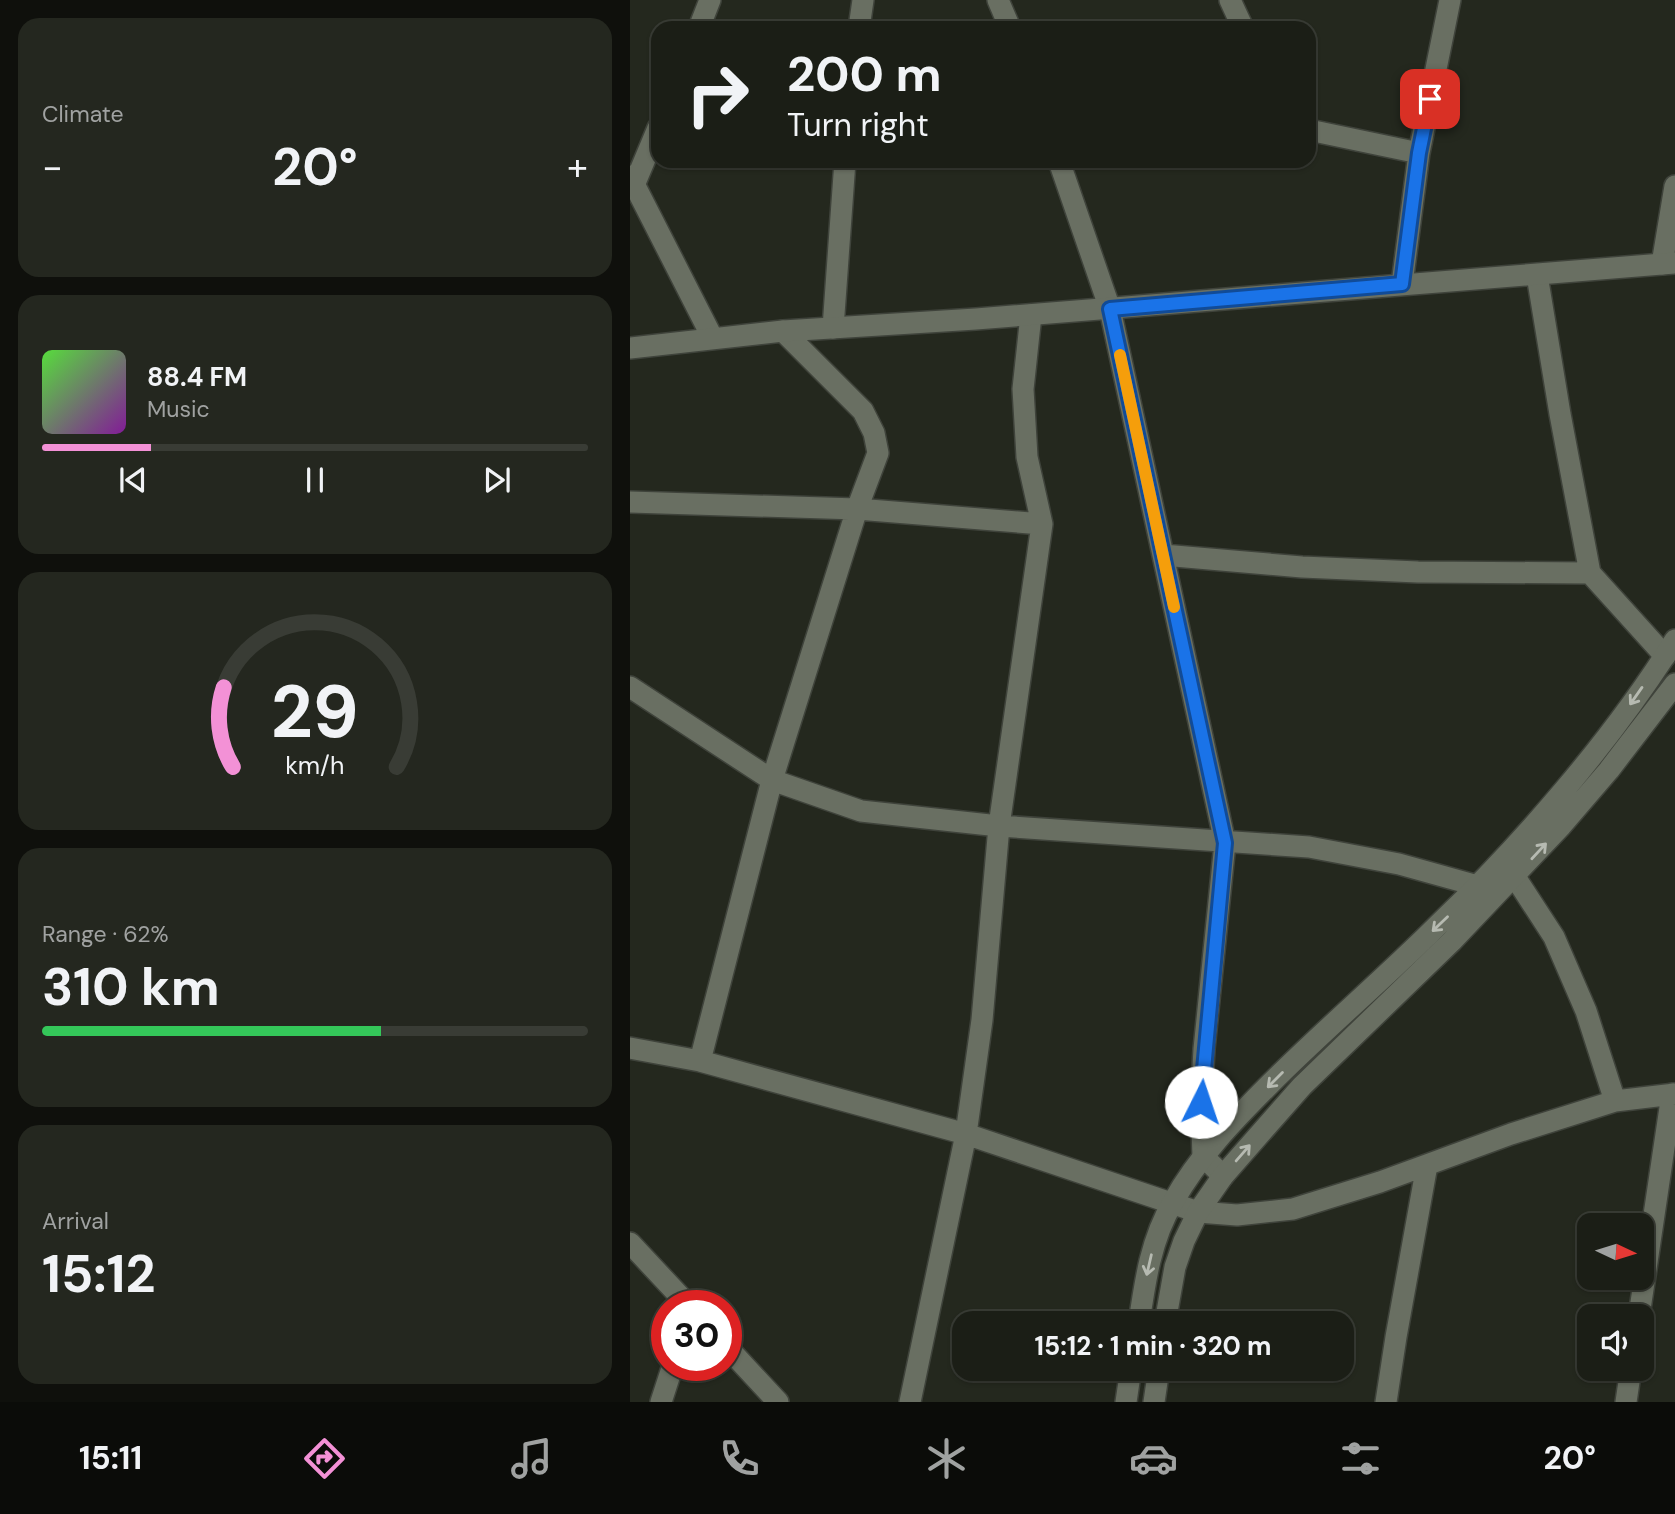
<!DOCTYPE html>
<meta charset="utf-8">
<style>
:root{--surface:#1b1e16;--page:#24271f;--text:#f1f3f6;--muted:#a0a2a1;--line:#393c35;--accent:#f391d6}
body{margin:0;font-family:"DM Sans",sans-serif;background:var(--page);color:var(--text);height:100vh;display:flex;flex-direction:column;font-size:26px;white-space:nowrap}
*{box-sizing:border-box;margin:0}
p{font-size:23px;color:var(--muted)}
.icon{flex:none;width:38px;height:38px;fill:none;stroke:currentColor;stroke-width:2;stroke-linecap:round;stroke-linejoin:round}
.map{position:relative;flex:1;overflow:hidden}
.sheet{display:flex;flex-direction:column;gap:18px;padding:18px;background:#0f100c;width:630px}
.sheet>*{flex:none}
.hud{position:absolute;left:21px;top:21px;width:665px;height:147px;border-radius:21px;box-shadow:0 2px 5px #0004,0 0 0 2px var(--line);background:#1b1e16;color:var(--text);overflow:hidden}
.needle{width:46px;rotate:94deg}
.fabs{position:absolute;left:947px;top:1213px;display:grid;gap:14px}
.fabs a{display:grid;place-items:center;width:77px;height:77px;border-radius:14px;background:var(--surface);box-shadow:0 2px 5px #0004,0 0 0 2px var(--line);font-size:35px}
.speed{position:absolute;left:21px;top:1290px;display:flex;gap:14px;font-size:35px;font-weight:700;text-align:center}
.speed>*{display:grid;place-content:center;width:91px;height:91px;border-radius:50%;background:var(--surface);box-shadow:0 2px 5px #0004,0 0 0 2px var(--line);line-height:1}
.speed .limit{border:10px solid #d22;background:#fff;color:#111}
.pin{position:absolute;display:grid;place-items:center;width:60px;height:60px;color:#fff;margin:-30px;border-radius:14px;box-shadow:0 4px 10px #0006}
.me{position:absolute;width:77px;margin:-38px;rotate:4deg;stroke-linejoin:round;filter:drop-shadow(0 0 5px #0008)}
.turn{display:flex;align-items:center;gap:24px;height:147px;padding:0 21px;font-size:32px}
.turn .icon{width:91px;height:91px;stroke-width:2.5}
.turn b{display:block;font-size:49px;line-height:60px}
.big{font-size:52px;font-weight:700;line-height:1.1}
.sheet .tile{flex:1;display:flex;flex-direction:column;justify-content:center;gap:10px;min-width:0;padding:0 24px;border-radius:21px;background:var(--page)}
.sheet .dial{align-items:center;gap:0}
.dial svg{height:182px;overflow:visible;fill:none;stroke:var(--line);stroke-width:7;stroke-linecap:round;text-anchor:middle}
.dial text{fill:var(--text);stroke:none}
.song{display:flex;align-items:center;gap:21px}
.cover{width:84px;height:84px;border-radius:10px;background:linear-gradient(135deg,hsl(110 70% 55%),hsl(290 70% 35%))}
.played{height:7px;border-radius:4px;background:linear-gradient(90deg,var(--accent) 20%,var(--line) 20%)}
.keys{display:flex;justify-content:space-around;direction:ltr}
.heat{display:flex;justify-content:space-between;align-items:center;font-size:38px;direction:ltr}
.charge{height:10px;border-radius:5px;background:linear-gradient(90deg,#34c759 62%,var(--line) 0)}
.trip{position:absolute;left:322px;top:1311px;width:402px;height:70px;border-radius:21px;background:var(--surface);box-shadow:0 2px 5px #0004,0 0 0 2px var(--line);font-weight:700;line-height:70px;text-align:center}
.dock{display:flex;height:112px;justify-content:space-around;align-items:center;background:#0b0c09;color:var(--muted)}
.dock .icon{width:49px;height:49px}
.dock .current{color:var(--accent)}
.dock b{font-size:32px;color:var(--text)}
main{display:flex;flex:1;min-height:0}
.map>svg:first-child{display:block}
</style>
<main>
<section class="sheet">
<div class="tile"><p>Climate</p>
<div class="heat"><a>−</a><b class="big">20°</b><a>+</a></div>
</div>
<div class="tile">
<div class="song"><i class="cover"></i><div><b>88.4 FM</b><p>Music</p></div></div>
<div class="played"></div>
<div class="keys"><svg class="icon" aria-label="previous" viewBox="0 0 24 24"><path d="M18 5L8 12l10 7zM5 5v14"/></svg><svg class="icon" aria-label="pause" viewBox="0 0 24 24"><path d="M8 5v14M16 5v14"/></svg><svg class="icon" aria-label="next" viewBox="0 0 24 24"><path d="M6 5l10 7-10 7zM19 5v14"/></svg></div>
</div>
<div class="tile dial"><svg viewBox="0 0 100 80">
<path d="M14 69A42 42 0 1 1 86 69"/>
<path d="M14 69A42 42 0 0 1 10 34" stroke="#f391d6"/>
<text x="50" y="56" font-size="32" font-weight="700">29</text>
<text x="50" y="72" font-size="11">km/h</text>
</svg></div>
<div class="tile"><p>Range · 62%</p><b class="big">310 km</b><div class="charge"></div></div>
<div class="tile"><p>Arrival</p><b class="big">15:12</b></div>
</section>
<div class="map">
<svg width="1045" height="1402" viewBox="0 0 1045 1402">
<rect width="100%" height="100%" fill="#24281e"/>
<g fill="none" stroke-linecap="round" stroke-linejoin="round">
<g stroke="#3f433b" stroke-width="24">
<path id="street" d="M 368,0 L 380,28
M 600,0 L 613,28
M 69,28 L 80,0
M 229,28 L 233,0
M 679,130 L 789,153
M 429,161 L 480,309 L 595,843 L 574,1049 L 571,1102 L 573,1156 L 593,1176
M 0,176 L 82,337
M 5,183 L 28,128
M 1032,264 L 1045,186
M 907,275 L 930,414 L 960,573 L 1035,656
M 772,284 L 789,153 L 820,0
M 203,328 L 215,161
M 0,502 L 227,509 L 412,524
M 533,555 L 672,567 L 788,572 L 960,573
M 0,687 L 142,780 L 231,811 L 369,826 L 679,847 L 769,864 L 848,886
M 885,877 L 924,937 L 956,1011 L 985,1101
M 0,1048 L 70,1061 L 336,1134 L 568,1212 L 607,1215 L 663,1209 L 750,1182 L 881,1134 L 985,1101 L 1045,1094
M 70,1061 L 142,780 L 227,509 L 248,453 L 244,433 L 233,411 L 153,331
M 1009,1316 L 1042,1094
M 31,1402 L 43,1365
M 280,1402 L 336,1134 L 352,1020 L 369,826 L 412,524 L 397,457 L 393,389 L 401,315
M 756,1402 L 766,1337 L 797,1165
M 996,1402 L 1001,1368"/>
</g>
<g stroke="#3f433b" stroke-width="24">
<path id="secondary" d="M 0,348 L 153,331 L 346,319 L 1045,263
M 0,1243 L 59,1306
M 509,1323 C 515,1281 521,1239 543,1202 C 568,1157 604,1120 640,1084 C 695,1029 754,979 809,924 C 894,842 983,739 1045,640
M 535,1323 L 545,1267 L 554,1241 L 568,1212 L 593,1176 L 672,1086 L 822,941 L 931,826 L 979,770 L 1045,684
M 96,1346 L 148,1402
M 496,1402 L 501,1368
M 524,1402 L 529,1368"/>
</g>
<use href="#street" stroke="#696f62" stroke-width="21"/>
<use href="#secondary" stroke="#696f62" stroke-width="21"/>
</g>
<defs><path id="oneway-shaft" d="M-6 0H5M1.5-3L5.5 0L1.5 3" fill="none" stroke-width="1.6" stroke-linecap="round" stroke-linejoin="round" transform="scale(1.75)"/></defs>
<g stroke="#b6bab1">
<use href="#oneway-shaft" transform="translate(1006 696) rotate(125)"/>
<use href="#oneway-shaft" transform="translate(909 851) rotate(-47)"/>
<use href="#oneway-shaft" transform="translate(810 924) rotate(136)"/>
<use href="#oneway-shaft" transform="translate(645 1080) rotate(135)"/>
<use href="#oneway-shaft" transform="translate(613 1153) rotate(-49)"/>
<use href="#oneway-shaft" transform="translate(519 1265) rotate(103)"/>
</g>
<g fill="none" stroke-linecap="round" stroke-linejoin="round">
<g stroke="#114b97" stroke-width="18">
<path id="route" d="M 571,1102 L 595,843 L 480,309 L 772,284 L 789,153 L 800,99"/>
</g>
<use href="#route" stroke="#1a73e8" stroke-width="12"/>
<path stroke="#f59e0b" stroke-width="12" d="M 490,355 L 544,607"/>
</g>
</svg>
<div class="fabs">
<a><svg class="needle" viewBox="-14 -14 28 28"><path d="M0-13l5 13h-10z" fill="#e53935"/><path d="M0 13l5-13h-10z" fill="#a0a2a1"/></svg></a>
<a><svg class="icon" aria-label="sound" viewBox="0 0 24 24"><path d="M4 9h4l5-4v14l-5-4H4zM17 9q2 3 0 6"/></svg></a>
</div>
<div class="speed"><div class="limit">30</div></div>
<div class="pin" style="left:800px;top:99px;background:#d93025"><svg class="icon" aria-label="arrive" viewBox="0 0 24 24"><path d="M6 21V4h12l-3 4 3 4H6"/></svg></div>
<svg class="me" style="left:571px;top:1102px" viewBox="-20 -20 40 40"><circle r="19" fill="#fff"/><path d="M0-13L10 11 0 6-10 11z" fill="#1a73e8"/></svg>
<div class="trip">15:12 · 1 min · 320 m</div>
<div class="hud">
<div class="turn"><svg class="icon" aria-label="right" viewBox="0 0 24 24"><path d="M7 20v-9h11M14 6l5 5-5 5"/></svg><div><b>200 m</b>Turn right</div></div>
</div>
</div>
</main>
<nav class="dock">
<b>15:11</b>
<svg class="icon current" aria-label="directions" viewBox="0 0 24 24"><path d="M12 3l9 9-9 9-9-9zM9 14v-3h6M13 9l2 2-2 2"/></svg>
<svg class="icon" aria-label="music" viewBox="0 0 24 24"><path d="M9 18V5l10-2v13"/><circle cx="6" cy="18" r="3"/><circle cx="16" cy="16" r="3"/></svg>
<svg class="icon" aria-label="phone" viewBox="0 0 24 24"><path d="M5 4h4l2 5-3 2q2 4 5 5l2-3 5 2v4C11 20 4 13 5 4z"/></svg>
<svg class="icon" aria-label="climate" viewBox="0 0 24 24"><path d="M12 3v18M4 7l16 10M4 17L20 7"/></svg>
<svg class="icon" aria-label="car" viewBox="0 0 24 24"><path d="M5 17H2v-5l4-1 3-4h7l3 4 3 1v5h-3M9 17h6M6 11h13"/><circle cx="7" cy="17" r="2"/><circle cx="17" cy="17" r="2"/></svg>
<svg class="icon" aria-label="filters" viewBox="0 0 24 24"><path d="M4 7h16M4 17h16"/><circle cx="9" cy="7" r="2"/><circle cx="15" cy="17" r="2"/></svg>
<b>20°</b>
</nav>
